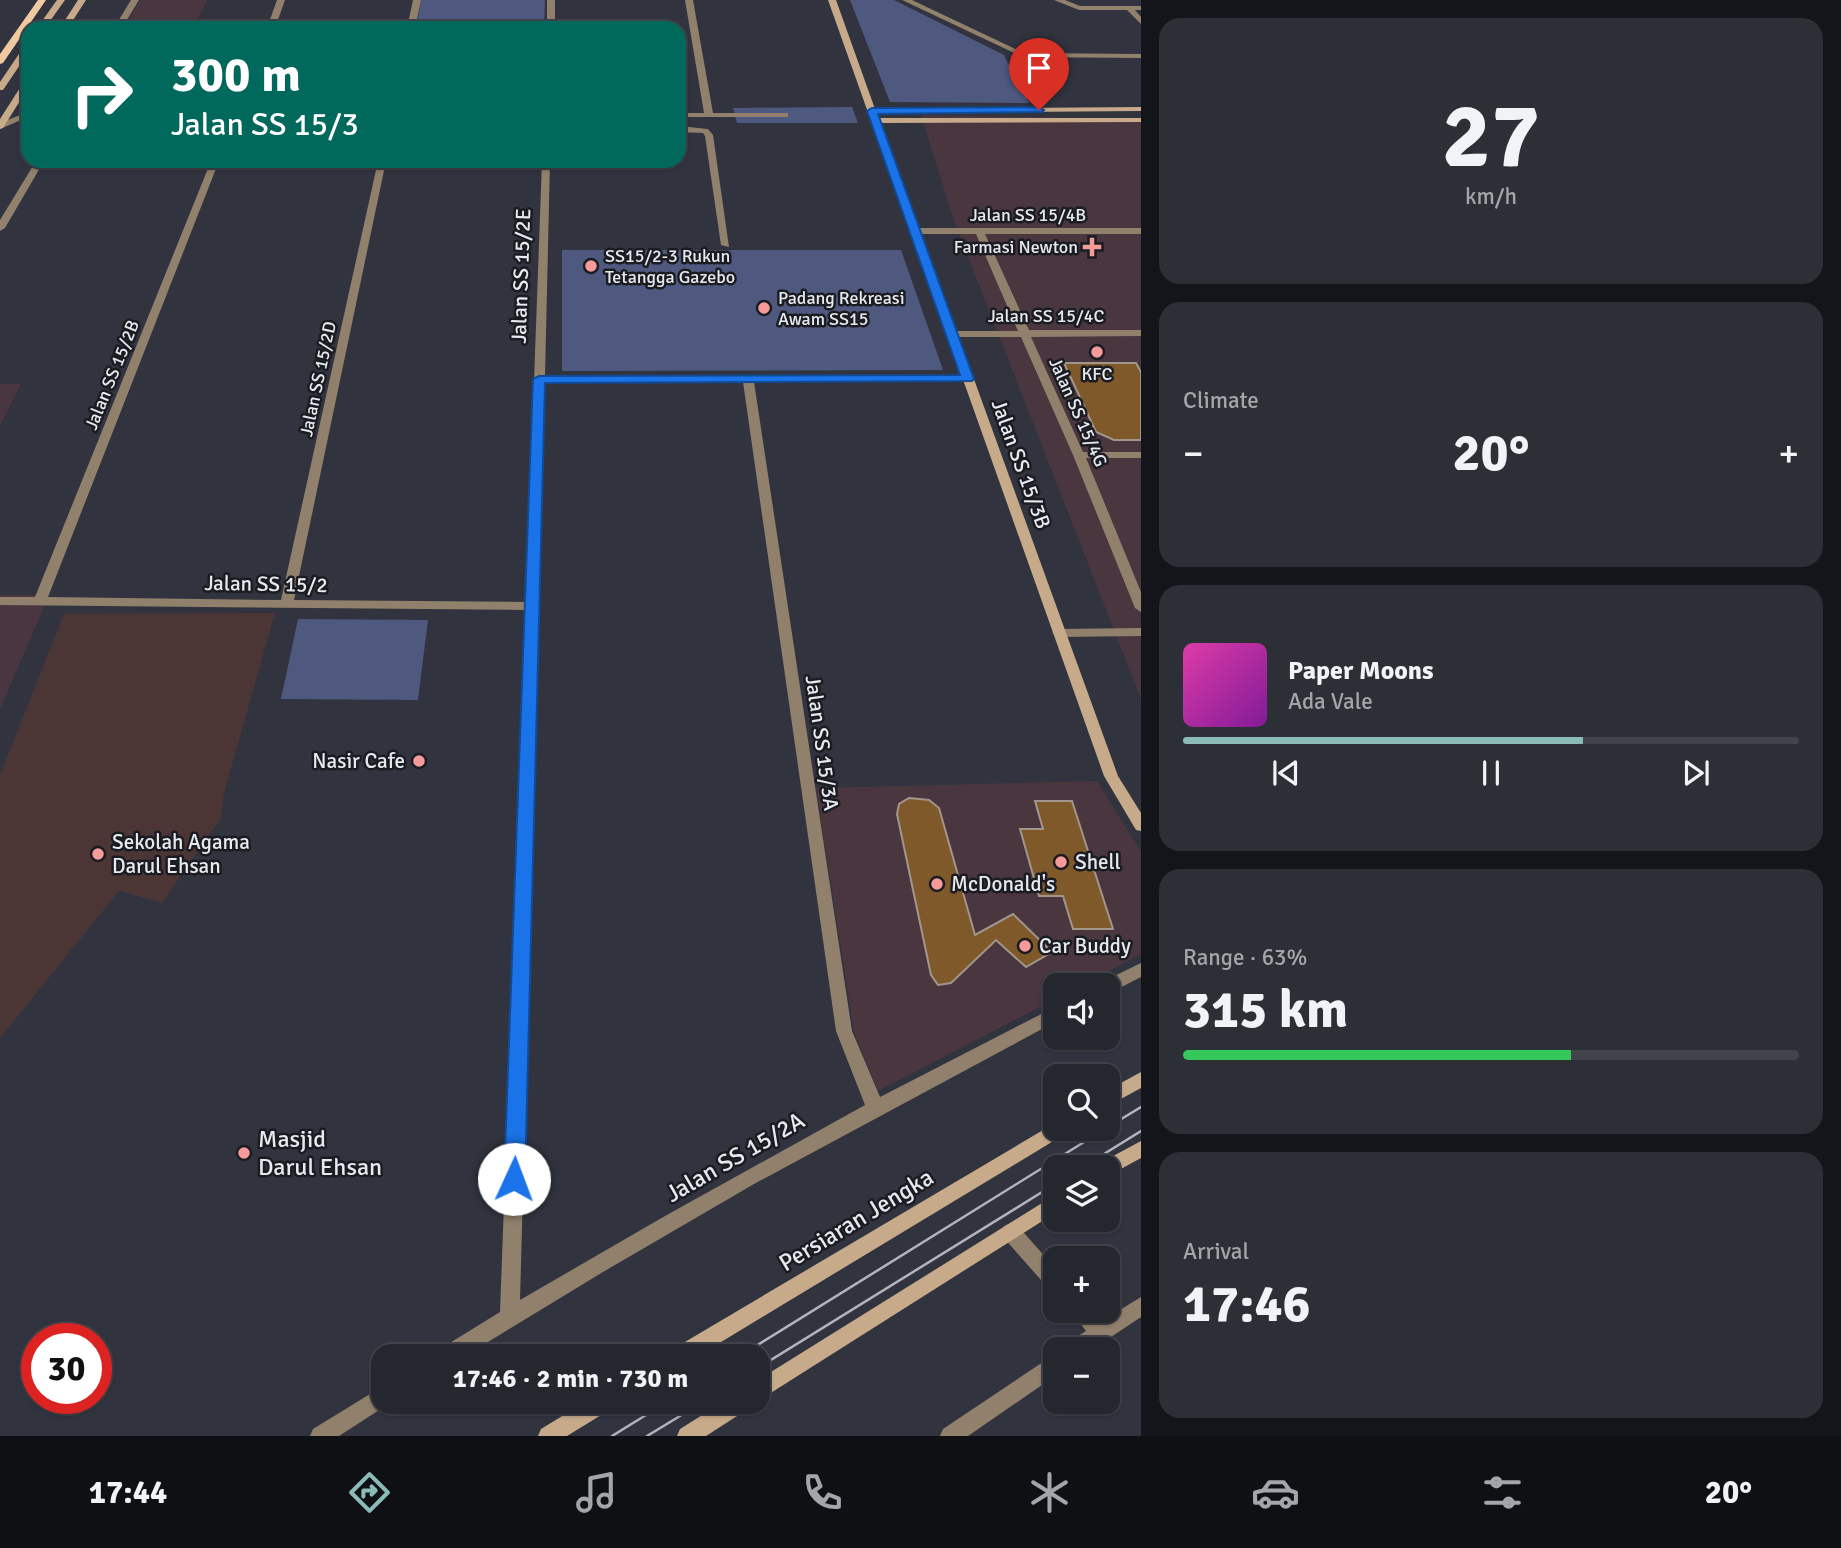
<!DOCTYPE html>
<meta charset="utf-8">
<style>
:root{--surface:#25272f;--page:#2d2f37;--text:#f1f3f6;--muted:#a3a5aa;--line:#42444b;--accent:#8bbbb9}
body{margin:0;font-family:Signika,sans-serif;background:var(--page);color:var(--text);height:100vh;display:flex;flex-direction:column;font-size:26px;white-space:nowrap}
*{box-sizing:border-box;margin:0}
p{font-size:23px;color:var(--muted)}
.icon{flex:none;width:38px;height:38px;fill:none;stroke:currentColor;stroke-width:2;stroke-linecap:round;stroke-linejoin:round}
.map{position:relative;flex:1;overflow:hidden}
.sheet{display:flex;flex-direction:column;gap:18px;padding:18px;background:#14151a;width:700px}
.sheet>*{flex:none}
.top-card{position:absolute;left:21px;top:21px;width:665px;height:147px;border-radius:21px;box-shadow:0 2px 5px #0004,0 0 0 2px var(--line);background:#00695c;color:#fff;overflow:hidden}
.fabs{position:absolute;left:1043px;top:973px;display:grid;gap:14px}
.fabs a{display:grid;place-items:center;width:77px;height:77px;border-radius:14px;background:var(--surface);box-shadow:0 2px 5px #0004,0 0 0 2px var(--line);font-size:35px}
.speed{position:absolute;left:21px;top:1323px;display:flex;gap:14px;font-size:35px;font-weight:700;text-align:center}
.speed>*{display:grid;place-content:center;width:91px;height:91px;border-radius:50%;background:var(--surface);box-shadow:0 2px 5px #0004,0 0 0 2px var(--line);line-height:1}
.speed .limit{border:10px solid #d22;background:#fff;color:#111}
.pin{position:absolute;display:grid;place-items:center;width:60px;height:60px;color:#fff;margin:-72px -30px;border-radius:50% 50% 50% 0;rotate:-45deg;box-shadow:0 0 7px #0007}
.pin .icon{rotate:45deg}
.me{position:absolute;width:77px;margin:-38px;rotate:2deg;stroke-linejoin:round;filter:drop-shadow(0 0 5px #0008)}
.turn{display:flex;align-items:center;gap:24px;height:147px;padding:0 35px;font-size:32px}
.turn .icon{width:91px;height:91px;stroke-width:2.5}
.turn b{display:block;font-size:49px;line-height:60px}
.big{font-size:52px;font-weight:700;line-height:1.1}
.sheet .widget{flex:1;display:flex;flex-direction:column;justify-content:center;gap:10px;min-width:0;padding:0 24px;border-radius:21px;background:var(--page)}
.sheet .dial{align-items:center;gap:0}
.dial b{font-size:91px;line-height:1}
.song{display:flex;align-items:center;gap:21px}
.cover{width:84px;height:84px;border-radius:10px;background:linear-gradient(135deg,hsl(320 70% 55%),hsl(290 70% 35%))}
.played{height:7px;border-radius:4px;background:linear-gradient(90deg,var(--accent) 65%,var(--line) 65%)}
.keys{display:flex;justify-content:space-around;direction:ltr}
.heat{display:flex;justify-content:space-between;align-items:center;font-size:38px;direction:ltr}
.charge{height:10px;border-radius:5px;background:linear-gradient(90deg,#34c759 63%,var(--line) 0)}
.trip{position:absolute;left:371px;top:1344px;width:399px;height:70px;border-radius:21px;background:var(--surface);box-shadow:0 2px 5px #0004,0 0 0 2px var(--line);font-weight:700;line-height:70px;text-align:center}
.tabs{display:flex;height:112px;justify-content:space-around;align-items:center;background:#0f1013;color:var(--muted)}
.tabs .icon{width:49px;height:49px}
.tabs .active{color:var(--accent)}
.tabs b{font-size:32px;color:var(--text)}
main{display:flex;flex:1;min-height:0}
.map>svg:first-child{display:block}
</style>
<main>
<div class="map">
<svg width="1141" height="1436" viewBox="0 0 1141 1436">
<rect width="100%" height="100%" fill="#31343f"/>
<path fill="#49363f" d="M 140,0 L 207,0 L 194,28 L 124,28 Z
M 921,115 L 1141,119 L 1141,699 L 953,218 Z
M 0,384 L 21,384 L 0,426 Z
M 0,595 L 49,595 L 0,709 Z
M 1097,781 L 1141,852 L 1141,954 L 1082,985 L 1055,985 L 1055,999 L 878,1091 L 854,1032 L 816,788 Z"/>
<path fill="#4b3635" d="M 275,613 L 224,793 L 221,818 L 162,903 L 119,891 L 0,1038 L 0,775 L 64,614 Z"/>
<path fill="#4f587f" d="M 421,0 L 545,0 L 544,28 L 416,28 Z
M 850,0 L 894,0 L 1004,55 L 1029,103 L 890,102 Z
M 852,107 L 858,123 L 737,123 L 733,108 Z
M 562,250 L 901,250 L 943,370 L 562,371 Z
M 298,619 L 428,620 L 418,700 L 281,699 Z"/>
<path fill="#7f5929" stroke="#a0968b" stroke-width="2" d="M 1064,363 L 1136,363 L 1141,372 L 1141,440 L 1114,440 L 1096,432 Z
M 909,798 L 929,800 L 939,808 L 975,935 L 1013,914 L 1052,952 L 1026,967 L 996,940 L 951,983 L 938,985 L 931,975 L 897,814 L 899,804 Z
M 1035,801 L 1072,801 L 1113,929 L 1073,929 L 1063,896 L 1039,896 L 1020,829 L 1043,829 Z"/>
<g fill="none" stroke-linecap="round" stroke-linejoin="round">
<path fill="#91806b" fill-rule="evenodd" d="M 131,0 L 139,0 L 122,28 L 114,28 Z
M 277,0 L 285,0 L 275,28 L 267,28 Z
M 413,0 L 421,0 L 415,28 L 407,28 Z
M 547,0 L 555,0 L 555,28 L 547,28 Z
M 685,0 L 693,0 L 713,113 L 788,113 L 788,117 L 679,117 L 679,113 L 704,113 Z
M 902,0 L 912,0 L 1024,53 L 1141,54 L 1141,58 L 1023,57 Z
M 1054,0 L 1065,0 L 1080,6 L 1141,6 L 1141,10 L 1135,10 L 1141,17 L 1141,24 L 1127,10 L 1079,10 Z
M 19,93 L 28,97 L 28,102 L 16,97 L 15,95 Z
M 28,112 L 28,117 L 0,129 L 0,123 Z
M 679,126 L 708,129 L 713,135 L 729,247 L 721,245 L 705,136 L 703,133 L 679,132 Z
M 36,161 L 44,161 L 5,228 L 0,231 L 0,220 Z
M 211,161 L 219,161 L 48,597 L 281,600 L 378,161 L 386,161 L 294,600 L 526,602 L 542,161 L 550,161 L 545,376 L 968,376 L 973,379 L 968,382 L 754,382 L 852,1031 L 880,1097 L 1055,1007 L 1055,1022 L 754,1184 L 603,1272 L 465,1356 L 437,1356 L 440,1349 L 500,1312 L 526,610 L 0,605 L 0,597 L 35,597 ZM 545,382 L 743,382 L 836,1031 L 865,1105 L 665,1216 L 520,1300 Z
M 1141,228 L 1141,234 L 985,234 L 1029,330 L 1141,330 L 1141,336 L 1031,337 L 1083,452 L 1141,452 L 1141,458 L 1086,458 L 1141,592 L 1141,612 L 1135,608 L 1073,455 L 1021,337 L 951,337 L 946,334 L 951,331 L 1018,331 L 976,234 L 914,234 L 909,231 L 914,228 Z
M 1141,628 L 1141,636 L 1059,637 L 1052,633 L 1059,629 Z
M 1141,963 L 1141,977 L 1108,994 L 1108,985 L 1101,985 L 1102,982 Z
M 1011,1223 L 1018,1226 L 1055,1268 L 1055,1291 L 1048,1288 L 1004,1238 L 1002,1232 L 1004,1226 Z
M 1141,1297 L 1141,1317 L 1093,1349 L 1066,1349 L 1069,1342 L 1086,1331 L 1071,1311 L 1093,1311 L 1102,1321 Z
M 1055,1354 L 1055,1376 L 968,1436 L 940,1436 L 943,1429 Z
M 383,1386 L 383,1402 L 390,1403 L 339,1436 L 310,1436 L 313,1429 Z"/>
<path fill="#c6aa89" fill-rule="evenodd" d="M 57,0 L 65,0 L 45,28 L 37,28 Z
M 78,0 L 86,0 L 68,28 L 60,28 Z
M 828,0 L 836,0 L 875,109 L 1141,107 L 1141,111 L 877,113 L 879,118 L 1141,118 L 1141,122 L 881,123 L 1118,776 L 1141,813 L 1141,831 L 1136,830 L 1104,776 Z
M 25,45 L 28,45 L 28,53 L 3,90 L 0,90 L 0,82 Z
M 25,80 L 28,80 L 28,88 L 3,128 L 0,129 L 0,119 Z
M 1141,1072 L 1141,1088 L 1108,1106 L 1108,1090 Z
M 1055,1123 L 1055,1129 L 1068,1129 L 1065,1134 L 698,1356 L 670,1356 L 673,1349 Z
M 1141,1141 L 1141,1158 L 1108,1176 L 1108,1167 L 1099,1167 L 1102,1162 Z
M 1055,1195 L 1055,1213 L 758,1401 L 758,1380 Z
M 585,1402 L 614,1402 L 611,1409 L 567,1436 L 538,1436 L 541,1429 Z
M 723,1402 L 751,1402 L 748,1409 L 706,1436 L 677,1436 L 680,1429 Z"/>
<path fill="#efcaa0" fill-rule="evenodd" d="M 38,0 L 46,0 L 3,63 L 0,64 L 0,54 Z"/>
<path stroke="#b1b4bc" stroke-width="2.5" d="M 1108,1127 L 1141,1107
M 1083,1167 L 1141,1131
M 740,1356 L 1105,1129
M 758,1368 L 1055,1184
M 612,1436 L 667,1402
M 647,1436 L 703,1402"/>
</g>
<path fill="#1a73e8" stroke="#114b97" stroke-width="2" d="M 1039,107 L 1044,110 L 1042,112 L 878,114 L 974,379 L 972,381 L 545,383 L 525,1179 L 522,1186 L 514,1189 L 507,1186 L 504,1179 L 533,379 L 539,376 L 960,375 L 867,111 L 872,108 Z"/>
<g fill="#f59b9a" stroke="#1a1c21" stroke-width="2.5">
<path d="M1088.5 236.5h7v7h7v7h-7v7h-7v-7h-7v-7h7z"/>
<circle cx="591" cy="266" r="7"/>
<circle cx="764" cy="308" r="7"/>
<circle cx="1097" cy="352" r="7"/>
<circle cx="419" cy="761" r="7"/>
<circle cx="98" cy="854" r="7"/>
<circle cx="1061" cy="862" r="7"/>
<circle cx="937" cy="884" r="7"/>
<circle cx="1025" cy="946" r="7"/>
<circle cx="244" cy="1153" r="7"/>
</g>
<g text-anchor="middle" stroke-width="5" stroke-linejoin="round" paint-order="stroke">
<g font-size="18" fill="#e6e9f0" stroke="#1a1c21">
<text x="1028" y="221">Jalan SS 15/4B</text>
<text x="1046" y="322">Jalan SS 15/4C</text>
<text transform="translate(112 375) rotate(-68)" y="6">Jalan SS 15/2B</text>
<text transform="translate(318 379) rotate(-78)" y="6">Jalan SS 15/2D</text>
<text transform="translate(1078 412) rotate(66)" y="6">Jalan SS 15/4G</text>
</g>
<g font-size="18" fill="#e6e9f0" stroke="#1a1c21" text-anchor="start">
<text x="1078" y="253" text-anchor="end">Farmasi Newton</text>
<text x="605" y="262">SS15/2-3 Rukun<tspan x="605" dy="21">Tetangga Gazebo</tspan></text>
<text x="778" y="304">Padang Rekreasi<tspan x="778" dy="21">Awam SS15</tspan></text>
<text x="1097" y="380" text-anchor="middle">KFC</text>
</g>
<g font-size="21" fill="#e6e9f0" stroke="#1a1c21">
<text transform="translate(521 276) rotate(-88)" y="7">Jalan SS 15/2E</text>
<text transform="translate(1021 464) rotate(70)" y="7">Jalan SS 15/3B</text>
<text transform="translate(266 584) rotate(1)" y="7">Jalan SS 15/2</text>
<text transform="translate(822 743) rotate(82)" y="7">Jalan SS 15/3A</text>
</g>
<g font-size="21" fill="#e6e9f0" stroke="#1a1c21" text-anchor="start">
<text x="405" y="768" text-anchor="end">Nasir Cafe</text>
<text x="112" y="849">Sekolah Agama<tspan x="112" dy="24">Darul Ehsan</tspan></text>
<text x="1075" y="869">Shell</text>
<text x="951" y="891">McDonald's</text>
<text x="1039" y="953">Car Buddy</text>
</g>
<g font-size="24" fill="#e6e9f0" stroke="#1a1c21" text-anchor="start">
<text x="258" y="1147">Masjid<tspan x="258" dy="28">Darul Ehsan</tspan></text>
</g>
<g font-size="24" fill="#e6e9f0" stroke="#1a1c21">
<text transform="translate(735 1157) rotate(-30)" y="8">Jalan SS 15/2A</text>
<text transform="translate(856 1220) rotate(-31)" y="8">Persiaran Jengka</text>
</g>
</g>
</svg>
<div class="fabs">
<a><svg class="icon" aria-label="sound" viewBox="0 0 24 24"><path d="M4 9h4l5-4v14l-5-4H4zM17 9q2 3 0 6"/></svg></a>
<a><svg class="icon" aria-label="search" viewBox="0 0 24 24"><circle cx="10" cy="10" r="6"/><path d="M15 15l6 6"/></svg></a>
<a><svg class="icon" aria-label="layers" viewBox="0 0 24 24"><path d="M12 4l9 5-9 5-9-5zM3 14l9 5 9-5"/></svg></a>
<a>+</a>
<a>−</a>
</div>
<div class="speed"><div class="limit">30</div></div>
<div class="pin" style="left:1039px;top:110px;background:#d93025"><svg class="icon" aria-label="arrive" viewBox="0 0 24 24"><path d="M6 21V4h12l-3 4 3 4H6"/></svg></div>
<svg class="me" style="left:514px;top:1179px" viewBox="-20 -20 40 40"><circle r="19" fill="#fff"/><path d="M0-13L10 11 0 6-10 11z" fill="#1a73e8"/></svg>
<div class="trip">17:46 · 2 min · 730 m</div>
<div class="top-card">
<div class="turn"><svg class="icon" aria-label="right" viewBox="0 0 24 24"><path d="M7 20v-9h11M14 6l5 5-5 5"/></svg><div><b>300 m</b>Jalan SS 15/3</div></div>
</div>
</div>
<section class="sheet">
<div class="widget dial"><b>27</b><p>km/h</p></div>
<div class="widget"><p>Climate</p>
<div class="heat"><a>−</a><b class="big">20°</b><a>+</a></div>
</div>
<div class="widget">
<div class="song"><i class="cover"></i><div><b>Paper Moons</b><p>Ada Vale</p></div></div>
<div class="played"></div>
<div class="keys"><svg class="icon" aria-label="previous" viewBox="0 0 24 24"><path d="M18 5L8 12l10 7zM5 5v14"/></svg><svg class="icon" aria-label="pause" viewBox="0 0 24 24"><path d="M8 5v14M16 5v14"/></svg><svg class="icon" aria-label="next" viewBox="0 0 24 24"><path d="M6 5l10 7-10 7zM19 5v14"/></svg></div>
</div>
<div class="widget"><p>Range · 63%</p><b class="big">315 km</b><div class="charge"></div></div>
<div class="widget"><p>Arrival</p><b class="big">17:46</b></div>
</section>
</main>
<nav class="tabs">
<b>17:44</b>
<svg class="icon active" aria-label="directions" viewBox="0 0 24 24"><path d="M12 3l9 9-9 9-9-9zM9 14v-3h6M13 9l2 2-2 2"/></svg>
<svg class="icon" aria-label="music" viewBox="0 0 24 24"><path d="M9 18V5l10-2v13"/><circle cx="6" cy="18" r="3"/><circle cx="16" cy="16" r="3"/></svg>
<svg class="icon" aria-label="phone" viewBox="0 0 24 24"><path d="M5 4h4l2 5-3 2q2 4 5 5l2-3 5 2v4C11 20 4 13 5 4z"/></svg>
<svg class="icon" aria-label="climate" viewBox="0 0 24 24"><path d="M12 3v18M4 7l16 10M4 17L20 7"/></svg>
<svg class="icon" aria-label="car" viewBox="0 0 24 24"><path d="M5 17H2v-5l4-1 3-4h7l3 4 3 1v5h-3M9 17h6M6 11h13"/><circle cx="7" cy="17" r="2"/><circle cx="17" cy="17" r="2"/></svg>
<svg class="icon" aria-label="filters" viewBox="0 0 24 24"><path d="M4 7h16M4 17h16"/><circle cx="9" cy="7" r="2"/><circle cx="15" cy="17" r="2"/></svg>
<b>20°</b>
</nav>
